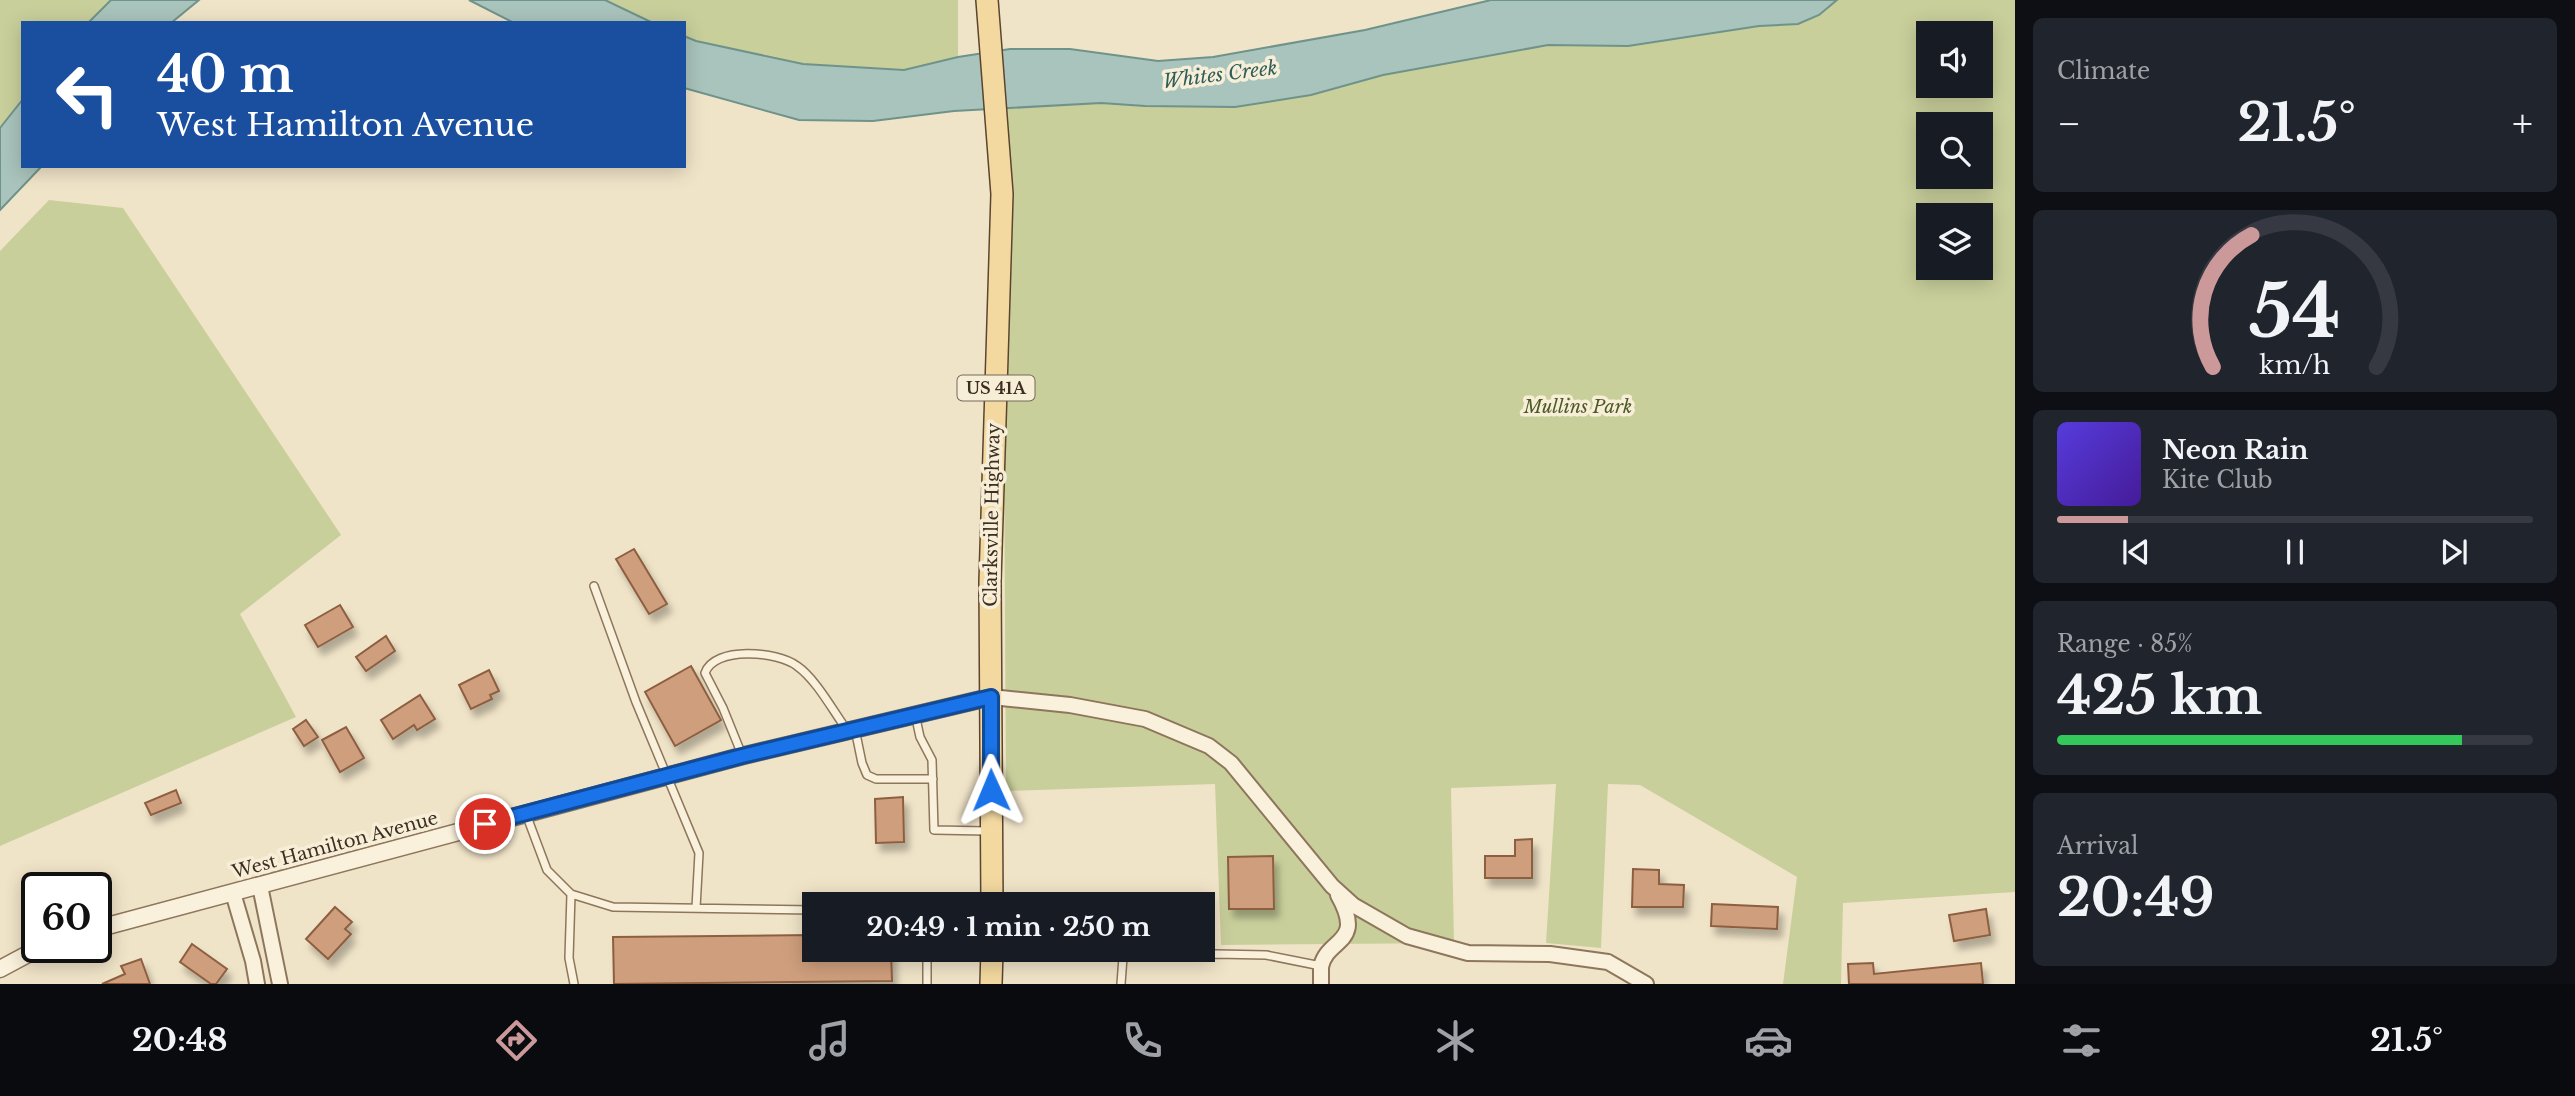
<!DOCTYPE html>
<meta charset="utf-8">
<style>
:root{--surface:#171b24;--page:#20242c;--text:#f1f3f6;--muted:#9ea1a6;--line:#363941;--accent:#cc999b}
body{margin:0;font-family:"Libre Baskerville",serif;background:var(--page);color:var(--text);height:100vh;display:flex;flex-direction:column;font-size:26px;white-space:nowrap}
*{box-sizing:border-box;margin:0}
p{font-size:23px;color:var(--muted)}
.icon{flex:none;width:38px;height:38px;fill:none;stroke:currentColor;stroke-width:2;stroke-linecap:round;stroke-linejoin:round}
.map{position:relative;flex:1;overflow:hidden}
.drawer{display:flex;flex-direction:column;gap:18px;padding:18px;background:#0d0f14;width:560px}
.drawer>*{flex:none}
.top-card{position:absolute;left:21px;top:21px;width:665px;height:147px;border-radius:0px;box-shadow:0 4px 18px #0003;background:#1a4fa0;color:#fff;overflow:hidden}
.controls{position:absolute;left:1916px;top:21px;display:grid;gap:14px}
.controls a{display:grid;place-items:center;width:77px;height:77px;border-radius:0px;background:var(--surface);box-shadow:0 4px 18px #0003;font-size:35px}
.speed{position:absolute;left:21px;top:872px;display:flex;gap:14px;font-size:35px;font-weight:700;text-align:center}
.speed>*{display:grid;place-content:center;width:91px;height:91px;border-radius:50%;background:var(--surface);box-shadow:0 4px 18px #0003;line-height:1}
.speed .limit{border:4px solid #111;border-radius:10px;background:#fff;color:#111}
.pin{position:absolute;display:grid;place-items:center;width:60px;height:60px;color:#fff;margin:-30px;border:4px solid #fff;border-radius:50%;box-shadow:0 2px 7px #0007}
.me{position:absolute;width:77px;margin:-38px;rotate:359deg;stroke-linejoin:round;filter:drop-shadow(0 0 5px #0008)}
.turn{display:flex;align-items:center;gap:24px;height:147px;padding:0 21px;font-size:32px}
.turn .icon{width:91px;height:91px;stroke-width:2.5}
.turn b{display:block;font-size:49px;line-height:60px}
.big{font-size:52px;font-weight:700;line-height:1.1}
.drawer .widget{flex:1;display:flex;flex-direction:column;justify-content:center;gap:10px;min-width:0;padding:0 24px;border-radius:10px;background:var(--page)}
.drawer .dial{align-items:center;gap:0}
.dial svg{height:182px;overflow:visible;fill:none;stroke:var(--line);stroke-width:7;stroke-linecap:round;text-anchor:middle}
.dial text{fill:var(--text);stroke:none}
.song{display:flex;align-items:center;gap:21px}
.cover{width:84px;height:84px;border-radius:10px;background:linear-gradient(135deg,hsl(250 70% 55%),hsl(260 70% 35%))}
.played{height:7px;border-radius:4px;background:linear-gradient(90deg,var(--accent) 15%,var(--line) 15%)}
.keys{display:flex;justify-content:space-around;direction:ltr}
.heat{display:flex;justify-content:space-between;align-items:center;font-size:38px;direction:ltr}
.charge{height:10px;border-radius:5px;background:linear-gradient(90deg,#34c759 85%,var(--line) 0)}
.trip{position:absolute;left:802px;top:892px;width:413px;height:70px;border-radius:0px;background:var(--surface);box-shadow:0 4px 18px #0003;font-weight:700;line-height:70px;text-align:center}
.tabs{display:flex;height:112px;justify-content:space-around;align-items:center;background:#090b0e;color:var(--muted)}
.tabs .icon{width:49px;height:49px}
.tabs .on{color:var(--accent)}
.tabs b{font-size:32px;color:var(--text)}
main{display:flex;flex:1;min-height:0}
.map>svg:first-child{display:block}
</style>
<main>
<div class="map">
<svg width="2015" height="984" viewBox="0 0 2015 984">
<defs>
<filter id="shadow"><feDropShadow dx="4.5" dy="8" stdDeviation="3.5" flood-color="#0004"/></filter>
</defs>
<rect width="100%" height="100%" fill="#f0e4c8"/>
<path fill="#c9cf9b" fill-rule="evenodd" d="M 0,0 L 111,0 L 88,23 L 23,23 L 23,99 L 0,128 Z
M 605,0 L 958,0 L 958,57 L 904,70 L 803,64 L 696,41 L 684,36 L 684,23 L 653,23 Z
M 1795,0 L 2015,0 L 2015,892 L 1843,903 L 1841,984 L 1783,984 L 1797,877 L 1640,785 L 1608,784 L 1601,948 L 1546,943 L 1556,784 L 1451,788 L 1454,943 L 1221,945 L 1215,784 L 1006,791 L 1002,97 ZM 1928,33 L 1981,33 L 1981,86 L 1928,86 ZM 1928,124 L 1981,124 L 1981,177 L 1928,177 ZM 1928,215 L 1981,215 L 1981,268 L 1928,268 Z
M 49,200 L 123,208 L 341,535 L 240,614 L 296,717 L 0,846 L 0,251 Z"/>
<path fill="#a9c4bc" stroke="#6f938a" stroke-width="2" d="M 111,0 L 199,0 L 171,23 L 88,23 Z
M 469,0 L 605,0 L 653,23 L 514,23 Z
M 1491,0 L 1837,0 L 1819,15 L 1798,24 L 1759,26 L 1628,46 L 1548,45 L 1383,75 L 1311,95 L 1235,107 L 1145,106 L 1101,103 L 954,111 L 873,121 L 799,120 L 684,88 L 684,36 L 696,41 L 803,64 L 904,70 L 958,57 L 1010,49 L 1070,49 L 1158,61 L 1213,57 L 1365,30 Z
M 23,99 L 23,166 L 42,166 L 0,210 L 0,128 Z"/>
<path fill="#cf9f7d" stroke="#8d5f41" stroke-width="2" filter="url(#shadow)" d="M 634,549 L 667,604 L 649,614 L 616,559 Z
M 340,605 L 353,627 L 318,647 L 305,625 Z
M 386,636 L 395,651 L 366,671 L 356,657 Z
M 691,666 L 721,720 L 675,746 L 645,692 Z
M 489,670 L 499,691 L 490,695 L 492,699 L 471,709 L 459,685 Z
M 420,695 L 435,719 L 417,730 L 414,725 L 393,739 L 381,720 Z
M 306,720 L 318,737 L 304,746 L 293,729 Z
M 346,727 L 364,758 L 340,772 L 322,740 Z
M 176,790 L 181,803 L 151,815 L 145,803 Z
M 903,797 L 904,842 L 876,843 L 875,799 Z
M 1532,839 L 1532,878 L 1485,878 L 1485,856 L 1515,856 L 1515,840 Z
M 1273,856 L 1274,909 L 1229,909 L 1228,857 Z
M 1633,869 L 1659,870 L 1659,884 L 1684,885 L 1683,907 L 1632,907 Z
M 1712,904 L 1778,907 L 1777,929 L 1711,926 Z
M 335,907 L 352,922 L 345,929 L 351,934 L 328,959 L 306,939 Z
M 1986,909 L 1990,935 L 1954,941 L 1949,915 Z
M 814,935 L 814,950 L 891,950 L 892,981 L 614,984 L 613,937 Z
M 192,944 L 227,969 L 216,984 L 211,984 L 180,962 Z
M 141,959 L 150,984 L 102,984 L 125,974 L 121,966 Z
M 1873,963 L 1874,974 L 1981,963 L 1983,984 L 1849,984 L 1848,964 Z"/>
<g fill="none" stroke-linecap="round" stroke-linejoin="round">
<g stroke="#8d765c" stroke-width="10">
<path id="service" d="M 594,586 L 636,702 L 699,853 L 696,908
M 915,714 L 920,737 L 932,760 L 934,830 L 987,831
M 855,729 L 862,763 L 867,775 L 876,779 L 933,779
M 742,755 L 723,708 L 705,673 C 714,646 777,651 797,666 C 816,679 833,711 847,730
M 526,814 L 547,870 L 571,894 L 613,907 L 814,910
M 571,894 L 569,958 L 574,984
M 1080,956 L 1123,957 L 1121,984
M 1123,957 L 1216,954 L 1266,955 L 1321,966
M 927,984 L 927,950"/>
</g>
<g stroke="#8d765c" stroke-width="18">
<path id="minor" d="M 991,697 L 1070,705 L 1145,719 L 1209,746 L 1231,763 L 1332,886 L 1353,905 L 1407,936 L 1468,953 L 1550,954 L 1608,962 L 1646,984
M 260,886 L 280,984
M 233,893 L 253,961 L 257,984
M 1321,984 C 1321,979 1321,972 1321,967 C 1327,937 1366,945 1338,895"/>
</g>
<g stroke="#8d765c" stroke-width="19">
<path id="tertiary" d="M 96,929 L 742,756 L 991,697
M 0,969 L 41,947"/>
</g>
<g stroke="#5b4430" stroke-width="24">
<path id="primary" d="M 987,0 L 1002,194 L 990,582 L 992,905
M 991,984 L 992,950"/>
</g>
<use href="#service" stroke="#faf1dc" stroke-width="7"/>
<use href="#minor" stroke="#faf1dc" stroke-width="14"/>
<use href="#tertiary" stroke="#faf1dc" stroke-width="16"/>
<use href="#primary" stroke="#f3d9a0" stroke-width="21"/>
</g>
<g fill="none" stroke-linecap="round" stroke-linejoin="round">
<g stroke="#114b97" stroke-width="18">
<path id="route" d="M 485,824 L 742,756 L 991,697 L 991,790"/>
</g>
<use href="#route" stroke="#1a73e8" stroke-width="12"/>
</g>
<g text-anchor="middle" stroke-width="7" stroke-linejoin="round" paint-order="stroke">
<rect fill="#f7eed8" stroke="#756857" stroke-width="2" x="957.5" y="375.5" width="77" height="25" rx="5"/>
<g font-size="16" font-weight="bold" fill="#3d2e20">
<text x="996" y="394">US 41A</text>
</g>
<g font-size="18" font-style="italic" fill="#4d5a26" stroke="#f7eed8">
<text x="1578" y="413">Mullins Park</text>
</g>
<g font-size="18" fill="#3d2e20" stroke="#f7eed8">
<text transform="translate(992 515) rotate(-89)" y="6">Clarksville Highway</text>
<text transform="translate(335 845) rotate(-15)" y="6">West Hamilton Avenue</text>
</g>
<g font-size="19" font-style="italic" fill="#2f5d5a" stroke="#f7eed8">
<text transform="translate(1220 74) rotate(-7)" y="7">Whites Creek</text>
</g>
</g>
</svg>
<div class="controls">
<a><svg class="icon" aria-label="sound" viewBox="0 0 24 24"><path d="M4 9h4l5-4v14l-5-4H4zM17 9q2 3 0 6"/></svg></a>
<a><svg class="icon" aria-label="search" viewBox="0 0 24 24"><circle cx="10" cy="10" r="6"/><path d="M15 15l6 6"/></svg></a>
<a><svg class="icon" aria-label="layers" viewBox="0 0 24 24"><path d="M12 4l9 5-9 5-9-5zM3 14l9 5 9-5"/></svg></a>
</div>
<div class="speed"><div class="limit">60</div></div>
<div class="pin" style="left:485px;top:824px;background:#d93025"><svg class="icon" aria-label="arrive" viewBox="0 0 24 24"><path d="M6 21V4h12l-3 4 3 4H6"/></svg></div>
<svg class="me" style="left:991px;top:790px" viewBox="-20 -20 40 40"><path d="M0-17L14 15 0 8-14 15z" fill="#1a73e8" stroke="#fff" stroke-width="4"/></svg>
<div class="trip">20:49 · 1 min · 250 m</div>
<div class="top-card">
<div class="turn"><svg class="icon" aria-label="left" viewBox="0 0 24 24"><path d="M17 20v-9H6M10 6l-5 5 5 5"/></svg><div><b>40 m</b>West Hamilton Avenue</div></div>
</div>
</div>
<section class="drawer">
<div class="widget"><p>Climate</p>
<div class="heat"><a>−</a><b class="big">21.5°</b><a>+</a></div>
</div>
<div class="widget dial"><svg viewBox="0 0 100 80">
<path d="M14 69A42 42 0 1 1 86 69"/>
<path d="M14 69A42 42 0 0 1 31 11" stroke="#cc999b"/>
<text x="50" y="56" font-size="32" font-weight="700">54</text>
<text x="50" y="72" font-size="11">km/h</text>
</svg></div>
<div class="widget">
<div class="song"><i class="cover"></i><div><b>Neon Rain</b><p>Kite Club</p></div></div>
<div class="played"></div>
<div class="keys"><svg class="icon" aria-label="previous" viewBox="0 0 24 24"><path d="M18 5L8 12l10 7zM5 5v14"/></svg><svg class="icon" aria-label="pause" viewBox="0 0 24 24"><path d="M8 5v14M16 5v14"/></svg><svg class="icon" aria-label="next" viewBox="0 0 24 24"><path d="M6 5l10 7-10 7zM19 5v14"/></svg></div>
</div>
<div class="widget"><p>Range · 85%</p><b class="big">425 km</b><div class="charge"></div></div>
<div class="widget"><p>Arrival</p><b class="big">20:49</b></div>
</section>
</main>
<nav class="tabs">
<b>20:48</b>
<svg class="icon on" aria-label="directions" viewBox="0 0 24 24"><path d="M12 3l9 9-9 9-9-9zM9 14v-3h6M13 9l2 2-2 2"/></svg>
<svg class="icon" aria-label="music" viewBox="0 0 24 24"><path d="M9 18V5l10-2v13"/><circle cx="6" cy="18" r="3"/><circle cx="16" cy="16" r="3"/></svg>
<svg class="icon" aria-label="phone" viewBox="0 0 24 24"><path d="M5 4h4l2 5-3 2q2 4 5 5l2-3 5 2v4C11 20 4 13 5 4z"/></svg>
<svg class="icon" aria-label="climate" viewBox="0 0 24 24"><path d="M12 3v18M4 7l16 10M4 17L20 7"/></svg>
<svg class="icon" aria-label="car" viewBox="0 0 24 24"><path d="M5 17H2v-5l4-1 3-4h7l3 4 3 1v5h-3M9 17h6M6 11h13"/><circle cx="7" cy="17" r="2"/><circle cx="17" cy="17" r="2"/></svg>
<svg class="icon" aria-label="filters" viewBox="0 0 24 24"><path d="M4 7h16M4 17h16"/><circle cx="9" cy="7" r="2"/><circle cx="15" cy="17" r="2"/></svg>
<b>21.5°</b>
</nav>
